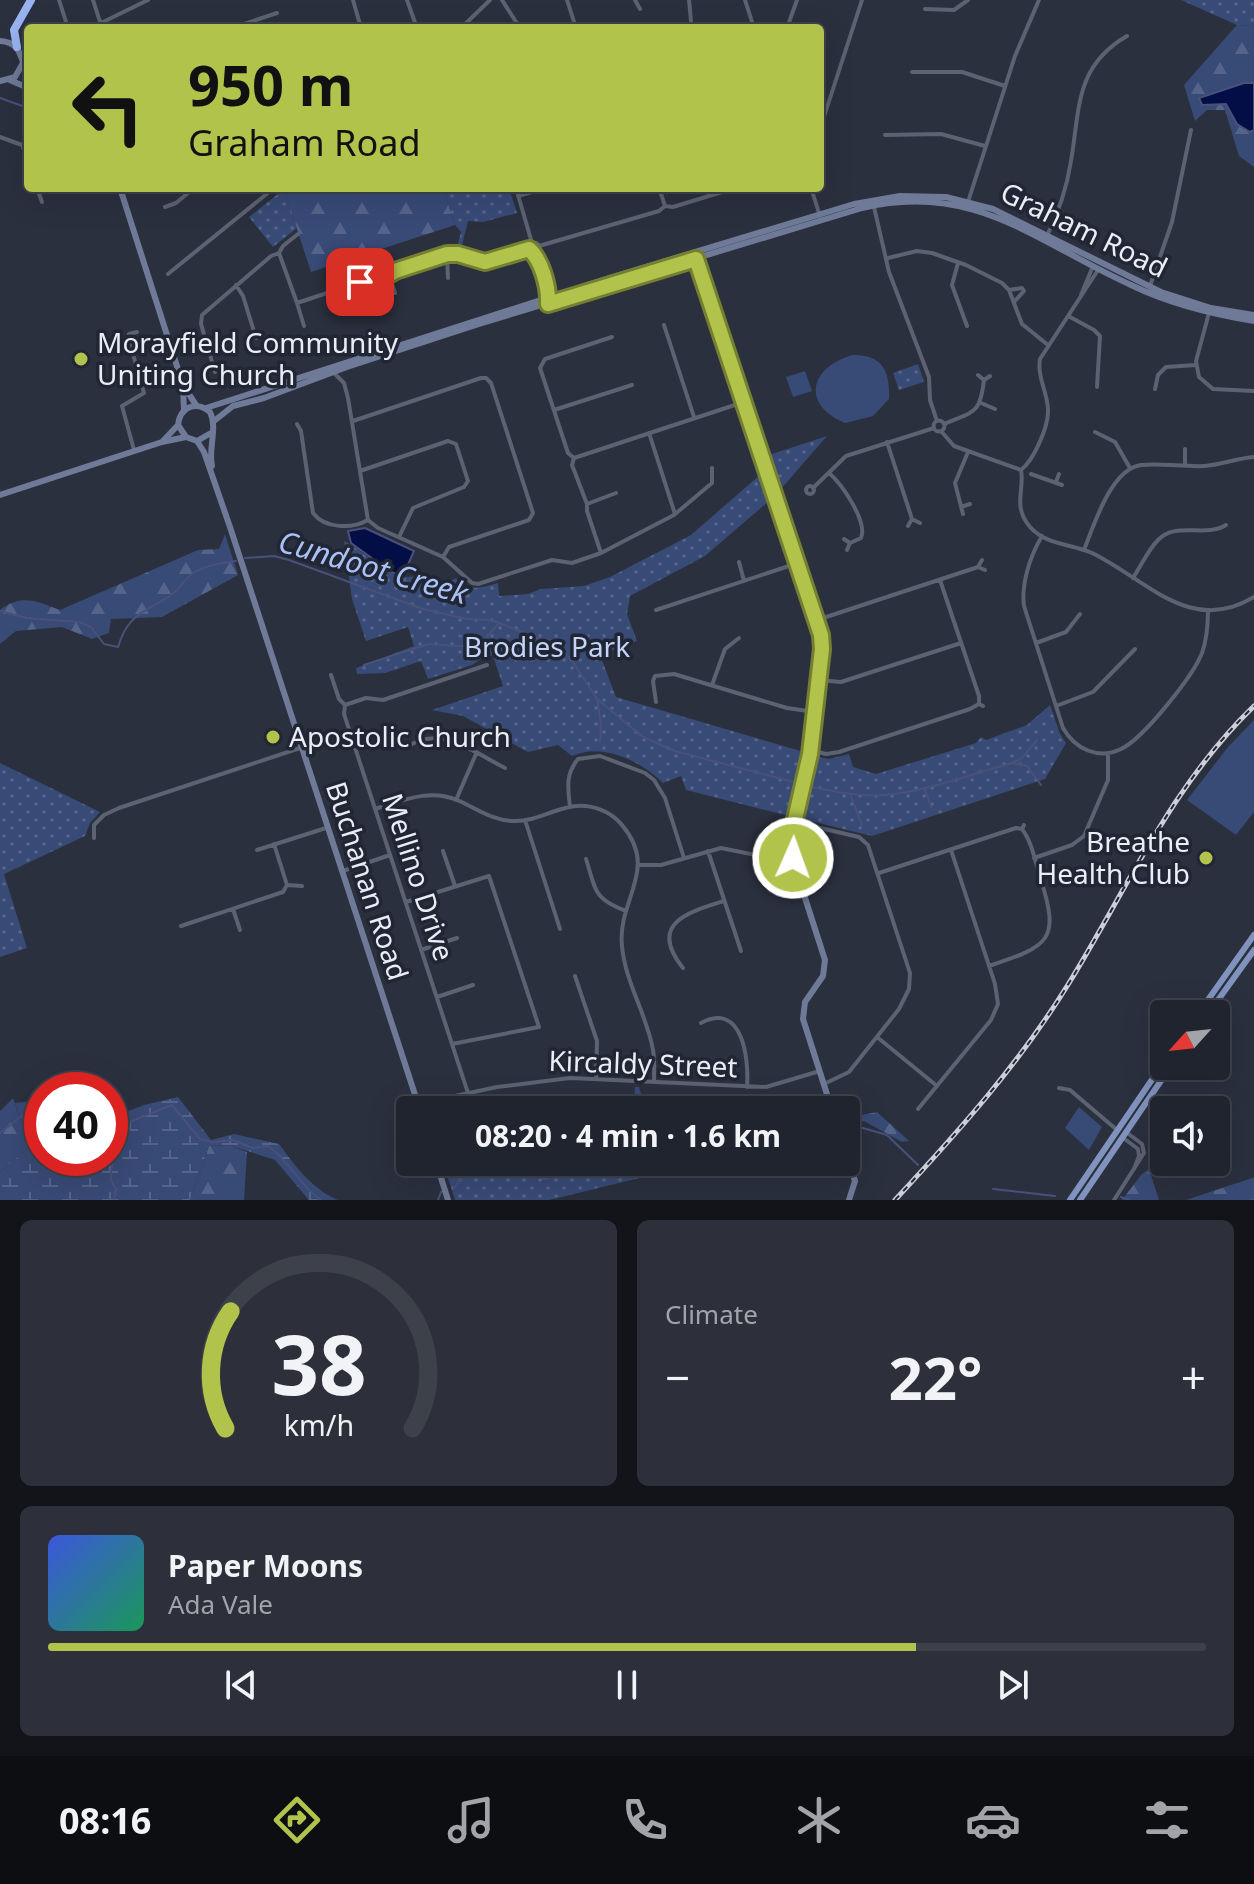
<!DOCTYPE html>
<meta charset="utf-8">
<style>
:root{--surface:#20242e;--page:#2d303a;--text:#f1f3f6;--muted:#a2a4aa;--line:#3d414a;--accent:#b2c34c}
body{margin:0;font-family:"Noto Sans",sans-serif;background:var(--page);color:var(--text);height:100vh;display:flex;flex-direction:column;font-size:30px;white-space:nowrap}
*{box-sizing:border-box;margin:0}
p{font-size:26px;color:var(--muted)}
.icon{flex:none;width:44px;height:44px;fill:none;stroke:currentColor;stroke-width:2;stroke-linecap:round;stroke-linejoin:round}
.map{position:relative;height:1200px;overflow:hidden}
.details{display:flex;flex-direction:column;gap:20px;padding:20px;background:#121419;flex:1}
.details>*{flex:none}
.hud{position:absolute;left:24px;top:24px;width:800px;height:168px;border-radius:8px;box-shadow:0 8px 32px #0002,0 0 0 2px var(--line);background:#b2c34c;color:#111;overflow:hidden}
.needle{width:52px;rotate:243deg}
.tools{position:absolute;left:1150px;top:1000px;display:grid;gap:16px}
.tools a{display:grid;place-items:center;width:80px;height:80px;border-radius:8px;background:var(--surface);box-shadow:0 8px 32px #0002,0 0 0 2px var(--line);font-size:40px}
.speed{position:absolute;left:24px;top:1072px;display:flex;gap:16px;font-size:40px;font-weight:700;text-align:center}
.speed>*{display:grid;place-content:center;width:104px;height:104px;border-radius:50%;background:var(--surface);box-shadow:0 8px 32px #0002,0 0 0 2px var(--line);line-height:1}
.speed .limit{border:12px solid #d22;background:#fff;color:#111}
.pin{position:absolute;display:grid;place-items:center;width:68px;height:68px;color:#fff;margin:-34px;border-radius:16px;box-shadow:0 4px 12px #0006}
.me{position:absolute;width:88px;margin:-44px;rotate:2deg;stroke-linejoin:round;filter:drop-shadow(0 0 6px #0008)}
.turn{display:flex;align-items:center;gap:28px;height:168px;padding:0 32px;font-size:36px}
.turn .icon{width:104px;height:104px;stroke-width:2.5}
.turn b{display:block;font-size:56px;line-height:68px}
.big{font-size:60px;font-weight:700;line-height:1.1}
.details .widget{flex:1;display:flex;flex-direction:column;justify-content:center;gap:12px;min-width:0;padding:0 28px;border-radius:12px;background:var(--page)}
.details .dial{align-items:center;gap:0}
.dial svg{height:208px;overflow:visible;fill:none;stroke:var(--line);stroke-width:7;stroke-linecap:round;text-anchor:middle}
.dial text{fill:var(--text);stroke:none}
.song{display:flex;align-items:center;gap:24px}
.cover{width:96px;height:96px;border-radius:12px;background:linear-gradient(135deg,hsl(230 70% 55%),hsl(150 70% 35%))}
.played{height:8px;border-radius:4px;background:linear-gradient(90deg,var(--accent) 75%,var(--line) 75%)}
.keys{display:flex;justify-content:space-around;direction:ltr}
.heat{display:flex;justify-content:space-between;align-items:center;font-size:44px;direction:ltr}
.details .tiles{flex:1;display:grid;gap:20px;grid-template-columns:1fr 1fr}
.widget:last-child{grid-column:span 2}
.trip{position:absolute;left:396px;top:1096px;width:464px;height:80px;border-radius:8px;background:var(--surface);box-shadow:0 8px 32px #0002,0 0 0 2px var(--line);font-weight:700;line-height:80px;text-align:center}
.menu{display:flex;height:128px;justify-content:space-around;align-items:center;background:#0d0e12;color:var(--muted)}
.menu .icon{width:56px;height:56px}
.menu .active{color:var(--accent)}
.menu b{font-size:36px;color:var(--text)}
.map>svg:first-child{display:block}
</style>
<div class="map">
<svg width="1254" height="1200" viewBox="0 0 1254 1200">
<defs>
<pattern id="forest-firs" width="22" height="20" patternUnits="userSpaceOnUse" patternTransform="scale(2)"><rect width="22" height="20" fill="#384a76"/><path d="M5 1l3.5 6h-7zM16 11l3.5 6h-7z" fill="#55648a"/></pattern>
<pattern id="wetland-marsh" width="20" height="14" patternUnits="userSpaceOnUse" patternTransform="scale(2)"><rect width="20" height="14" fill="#384a76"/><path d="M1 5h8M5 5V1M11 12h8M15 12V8" fill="none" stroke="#55648a"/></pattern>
<pattern id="park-dots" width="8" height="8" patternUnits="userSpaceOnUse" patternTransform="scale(2)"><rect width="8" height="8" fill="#384a76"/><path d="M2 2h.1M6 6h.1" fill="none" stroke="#55648a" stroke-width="1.8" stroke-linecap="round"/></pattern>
</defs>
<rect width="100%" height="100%" fill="#2a303e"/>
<path fill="#384a76" d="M 853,355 C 883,355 890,371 889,399 L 873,416 L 845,423 C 801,405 809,367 853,355 Z
M 805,371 L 812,391 L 793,397 L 786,377 Z
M 1254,720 L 1254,812 L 1236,835 L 1187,800 L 1228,747 Z
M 1079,1107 L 1102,1127 L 1089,1150 L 1065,1128 Z"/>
<path fill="url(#forest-firs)" d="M 1237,25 L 1254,26 L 1254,167 L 1239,156 L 1225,110 L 1207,110 L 1195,121 L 1184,85 Z
M 443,188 L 455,225 L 311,272 L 284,189 Z
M 225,534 L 238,575 L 162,617 L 111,619 L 109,633 L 92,639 L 62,627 L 16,631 L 0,644 L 0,610 C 22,593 38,602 60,610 L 198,550 L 219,549 Z
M 13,1098 L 30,1147 L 0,1172 L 0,1111 Z
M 877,1112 L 909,1141 L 902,1142 L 864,1121 L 857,1124 L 846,1122 L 846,1118 Z
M 229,1145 L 247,1152 L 244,1200 L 190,1200 L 209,1146 Z
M 1149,1169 L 1159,1200 L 1122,1200 L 1141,1175 Z
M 1254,1177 L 1254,1200 L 1186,1200 L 1252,1178 Z"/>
<path fill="url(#wetland-marsh)" d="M 178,1097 L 211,1140 L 234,1134 L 279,1144 C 296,1167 312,1189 338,1200 L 309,1200 L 275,1160 L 229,1145 L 209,1146 L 190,1200 L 0,1200 L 0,1172 L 30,1147 L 15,1103 L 42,1100 L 42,1158 L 110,1158 L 110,1118 L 144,1105 Z"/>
<path fill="url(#park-dots)" d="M 1181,0 L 1254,0 L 1254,26 L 1237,25 Z
M 443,188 L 509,188 L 517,213 L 483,222 L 468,221 L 461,249 L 457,248 L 461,232 L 455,225 Z
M 284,189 L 297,228 L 273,247 L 249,217 Z
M 918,364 L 924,382 L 899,390 L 893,373 Z
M 827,436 L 780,490 L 769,455 Z
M 761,474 L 770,500 L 705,556 L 630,596 L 627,614 L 637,641 L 600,655 L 616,697 L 804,752 L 789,816 L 686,790 L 681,776 L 663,783 C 641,761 602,742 572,756 L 558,745 L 528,752 L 463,716 L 432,710 L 503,686 L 493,656 L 486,655 L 472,665 L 428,679 L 421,661 L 385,673 L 357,674 L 356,668 L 414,646 L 408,627 L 366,641 L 352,599 L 344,541 C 362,549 386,576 404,577 C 412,577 421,575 429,574 L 432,583 L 445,585 L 456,578 C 468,592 481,588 498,583 L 499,596 L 528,594 L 541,589 L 584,586 L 610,577 L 691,535 Z
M 1050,705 L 1060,734 L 1066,743 L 1045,779 L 872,836 L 806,820 L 804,817 L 818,757 L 829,759 L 849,754 L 853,767 L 876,774 L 976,743 L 981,737 L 986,740 L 1027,725 Z
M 0,763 L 100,812 L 90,823 L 85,836 L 4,874 L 27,948 L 0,957 Z
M 635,1087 L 639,1087 L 645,1107 L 696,1110 L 526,1110 L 605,1100 L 634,1106 Z
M 443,1162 L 706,1162 L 549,1200 L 455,1200 Z"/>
<path fill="#040e46" stroke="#49517b" stroke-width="2" d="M 1244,83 L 1254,83 L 1254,130 L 1250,132 L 1237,124 L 1226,104 L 1202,105 L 1199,98 Z
M 365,528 L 414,551 L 403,576 L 391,572 L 351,543 L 348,531 Z"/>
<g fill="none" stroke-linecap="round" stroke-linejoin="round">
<path stroke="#49517b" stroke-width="2" d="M 0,98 L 28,108
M 245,558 L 274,556 L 289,560 L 423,609 L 467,619 L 492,620 L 537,638 L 554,641 L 573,662 L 597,699 L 643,737 L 675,751 L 794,782
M 0,611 L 27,618 L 79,622 L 91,627 L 104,644 L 118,647 C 129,609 151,612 176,591 C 182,586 186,577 193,573 C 206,565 222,563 236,561
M 474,647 L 476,658
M 364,665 L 428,644 L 474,647 L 484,640 L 498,624
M 597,699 L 601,724 L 600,742
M 1013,763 L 1027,766 L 1041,785
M 812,787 C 836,792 861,797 886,795 C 928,791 971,774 1012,763 L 1023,757 L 1037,740
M 925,789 L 931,807
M 851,796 L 862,825
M 847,1128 L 863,1128 L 887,1135 L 918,1165
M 0,1133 L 33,1107 L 42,1107
M 110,1136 L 122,1125 L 172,1105 L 200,1139 L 213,1142 L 233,1140 L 253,1148 L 268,1146 C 289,1160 300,1186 321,1200
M 110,1145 L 116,1155 C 111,1166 107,1179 116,1189 L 114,1200
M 519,1162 C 543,1185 546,1183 571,1162
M 454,1188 L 473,1162
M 993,1189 L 1055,1196
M 1121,1197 L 1129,1200
M 438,1200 L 441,1192
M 1250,1200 L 1254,1199"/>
<path stroke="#5b6271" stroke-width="4" d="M 59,0 L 68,28
M 93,0 L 102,28
M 353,0 L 361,28
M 407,0 L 417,28
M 502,0 L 520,28
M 567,0 L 576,28
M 635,0 L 640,9
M 689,0 L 691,21
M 745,0 L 754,28
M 925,9 L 954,10 L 968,0
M 101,23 L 148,0
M 232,28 L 277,13
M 461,28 L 490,0
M 787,28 L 797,0
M 912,72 L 962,72 L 1005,86
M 820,129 L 862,0
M 885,135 L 941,134 L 985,146
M 0,137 L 22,145 L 28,160
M 37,188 L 42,202
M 516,188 L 532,243
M 659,188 L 665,206
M 811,188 L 820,216
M 518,196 L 546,188
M 967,205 L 1015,56 L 1039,0
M 165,207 L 176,203 L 194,188
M 874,207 L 889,272 L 929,377 L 930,400 L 937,421
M 1046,238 C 1058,214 1067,187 1071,161 C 1080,108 1075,66 1127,36
M528.5 248a5.5 5.5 0 1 1 11 0a5.5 5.5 0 1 1-11 0Z
M 539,246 L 659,211 L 665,206 L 673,207 L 735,188
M 279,253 L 297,303 L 381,275 L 389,275 L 395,271 L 447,254 L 458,254 L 485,262 L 529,249
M 536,253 L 548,297
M 447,254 L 448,278
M 888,258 L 917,251 L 932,253 L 966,265 L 1002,283 L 1009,290 L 1022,324 L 1048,345
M 958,263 L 952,285 L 967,326
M 1098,270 L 1040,359 C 1037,377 1047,391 1048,409 C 1049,427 1033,461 1021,470 C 1025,489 1012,506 1030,527 C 1046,545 1072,544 1092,553 C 1146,579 1190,636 1254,597
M 168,274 L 274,188
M 389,275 L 395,293
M 236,285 L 243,296 L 256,338
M 1150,286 L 1172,222 L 1191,130
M 341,288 L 348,308
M 1009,290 L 1022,288 L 1024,291 L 1014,302
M 1081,295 L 1093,266
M 297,303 L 304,326
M 1209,313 L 1196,361 L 1199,377 L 1213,389 L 1254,391
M 1070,317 L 1094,330 L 1100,336 L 1097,387
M 664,325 L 694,417
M 116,339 L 129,340 L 144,393 L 122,406 L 134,450
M 129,340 L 129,334 L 137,332
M 215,372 L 201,324 L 202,315 L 271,256 L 279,253 L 283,246 L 298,234
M 333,372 L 344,383 L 348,398 L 368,520 L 378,528 L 443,557 L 472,583 L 478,584 L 552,560 L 572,563 L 601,553 L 674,515 L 712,483 L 712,468
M 978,375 L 984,380 L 990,376
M 1155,389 L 1158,375 L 1166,367 L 1196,365
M 981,403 L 995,409
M 554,410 L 632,385
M933.5 426a5.5 5.5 0 1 1 11 0a5.5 5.5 0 1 1-11 0Z
M 353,421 L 481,378 L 486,378 L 491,383 L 533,513 L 529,520 L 449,547 L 443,557
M 297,424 L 301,431 L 313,513 C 325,529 352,529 368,520
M 944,424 C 974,411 980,415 984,380
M 941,431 L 954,446 L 1021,470
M 1095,432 L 1115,442 L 1130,468
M 649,433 L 675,514
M 887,442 L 912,519
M 574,458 L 744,402
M 1185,466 L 1185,449
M 360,471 L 448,441 L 456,444 L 468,481 L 464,487 L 413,508 L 399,537
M 829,473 C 842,484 868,522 861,538 L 850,543
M 1031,474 L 1062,485
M 1056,482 L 1059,474
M806 490a4 4 0 1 1 8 0a4 4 0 1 1-8 0Z
M 813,488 L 846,456 L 934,428
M 587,504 L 616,493
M 961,507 L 970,504
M 963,514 L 955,483 L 968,452
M 908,526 L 912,519 L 920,523
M 1042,536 C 1030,556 1021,584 1024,606 L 1063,728 C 1075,749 1098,760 1121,749 C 1143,739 1193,676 1202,653 C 1207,639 1208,625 1208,610
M 844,539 L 850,543 L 847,550
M 1084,550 C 1094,525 1111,469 1141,465 C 1162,463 1184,467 1204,466 C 1221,465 1237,458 1254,457
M 601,553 L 587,511 L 587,504 L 572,465 L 574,458 L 568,453 L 540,368 L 545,359 L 612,337
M 982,560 L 978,567 L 985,570
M 739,562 L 744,581
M 1133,578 C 1141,566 1148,550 1158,540 C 1176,521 1205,538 1226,525
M 940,580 L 979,696 L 979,704 L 983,706
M 656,610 L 798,563
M 817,620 L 978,567
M 1036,643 L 1066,632 L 1080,614
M 331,675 L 339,699 L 345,705 L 344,714 L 468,1093
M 819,680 L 841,682 L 961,643
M 712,685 L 725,649 L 739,638
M 656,702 L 653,681 L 655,676 L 674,674 L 787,708 L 815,712
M 345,705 L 366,698 L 383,700 L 487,665
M 1056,706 L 1093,692 L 1135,649
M 407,747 C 442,724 473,752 505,768
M 810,750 L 826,754 L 839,752 L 970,709 L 979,704
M 456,800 L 476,754
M 570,807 C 568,788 565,775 578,759 L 600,756 L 645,773 L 654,780 L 665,798 L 684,858
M 375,809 C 402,801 429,788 457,800 C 476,808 493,821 514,821 C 538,822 560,804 585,806 C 599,807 613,814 622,825 C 660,870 617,899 622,946 C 625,982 647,1015 653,1050 C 655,1060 654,1071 654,1081
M 525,820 L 560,929
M 794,822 L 859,837 L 868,845 L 910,973 L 909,989 L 899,1009 L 849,1072 L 824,1084
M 94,838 L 94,825 L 104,815 L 119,808 L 300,748
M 257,850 L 326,828
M 443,851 L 455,886
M 708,851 L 741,951
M 1034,858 L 1072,845 L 1084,836 L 1108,780 L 1108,753
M 586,859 C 596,890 593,899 626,911
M 639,865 L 661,865 L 721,848 L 765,857 L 792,853
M 343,871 L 390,855
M 879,873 L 1016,828 L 1022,829
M 287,885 L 302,886
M 406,902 L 489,876 L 539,1027 L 452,1044
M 233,909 L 240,930
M 181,926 L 283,892 L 287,885 L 274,844
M 421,950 L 457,938
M 989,966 C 1049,946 1061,941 1040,877 C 1035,861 1032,842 1022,829 L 1024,825
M 683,968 C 647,923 689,912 724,901
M 575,976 L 597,1041 L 596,1079
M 437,997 L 473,985
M 701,1023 C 743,1001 749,1059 747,1087
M 877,1037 L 937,1086
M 1059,1088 L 1070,1090 L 1117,1130
M 418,1104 L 497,1087 L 570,1078 L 766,1087 L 820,1071
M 918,1109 L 991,1020 L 998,1004 L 995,984 L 951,850
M 1122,1137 L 1138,1149 L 1139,1156 L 1134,1169
M 1114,1200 L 1144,1153 L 1142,1144 L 1126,1132"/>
<path stroke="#6e7a97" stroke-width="6" d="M 0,41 C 22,42 20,59 28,75
M 10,80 L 28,88
M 0,81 L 15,77 L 23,63
M 120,188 L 183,385 L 196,405
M 695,256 L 821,635 L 822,649 L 810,750 L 794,822 L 792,847 L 797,873 L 825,960 L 823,976 L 805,1002 L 803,1019 L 832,1110
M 183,388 L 184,410
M 206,408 L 609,278 L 854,204 L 900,196 L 946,197 L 993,209 L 1161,292 L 1211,308 L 1254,315
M 214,421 L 233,406 L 264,398 L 347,367 L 479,324 L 862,208 C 974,181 1036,242 1131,285 C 1170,304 1211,314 1254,321
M 211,433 L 197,441 L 186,437 L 178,425 C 180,407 196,400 210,412 C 218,428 208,448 212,466
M 197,441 L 204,452 L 230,527 L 420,1110
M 162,442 L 178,425
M 0,495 L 162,442 L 186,437
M 846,1152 L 855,1181 L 849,1200
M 436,1162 L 448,1200"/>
<path stroke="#8093be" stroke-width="6" d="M 1198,1014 L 1254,935
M 1208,1014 L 1254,950
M 1070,1200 L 1164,1062
M 1080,1200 L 1171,1066"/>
<path stroke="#99b3f1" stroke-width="8" d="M 17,47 L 14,30 L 31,0"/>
<g stroke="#cbcfd9" stroke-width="5">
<path id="rail" d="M 895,1200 C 958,1132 1020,1063 1069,983 C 1128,887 1172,785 1254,706"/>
</g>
<use href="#rail" stroke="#212634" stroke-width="2" stroke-dasharray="6" stroke-linecap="butt"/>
</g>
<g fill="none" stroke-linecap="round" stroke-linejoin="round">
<g stroke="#747f31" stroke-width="20">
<path id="route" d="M 360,282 C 371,279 387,278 395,271 L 447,254 L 458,254 L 485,262 L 529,249 C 541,259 549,286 548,304 L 696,259 L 821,635 L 822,649 L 810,754 L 793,828 L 793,858"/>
</g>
<use href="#route" stroke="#b2c34c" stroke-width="14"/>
</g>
<g fill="#b2c34c" stroke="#212634" stroke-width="3">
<circle cx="81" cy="359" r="8"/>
<circle cx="273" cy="737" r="8"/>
<circle cx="1206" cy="858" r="8"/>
</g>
<g text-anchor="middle" stroke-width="7" stroke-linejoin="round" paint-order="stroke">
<g font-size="28" fill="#e9edf6" stroke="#212634">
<text transform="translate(1084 230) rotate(26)" y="10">Graham Road</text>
<text transform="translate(418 877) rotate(72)" y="10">Mellino Drive</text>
<text transform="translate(367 881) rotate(72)" y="10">Buchanan Road</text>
<text transform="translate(643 1064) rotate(2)" y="10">Kircaldy Street</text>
</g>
<g font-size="28" fill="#e9edf6" stroke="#212634" text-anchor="start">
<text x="97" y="353">Morayfield Community<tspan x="97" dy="32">Uniting Church</tspan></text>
<text x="289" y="747">Apostolic Church</text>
<text x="1190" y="852" text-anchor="end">Breathe<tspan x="1190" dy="32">Health Club</tspan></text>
</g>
<g font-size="28" fill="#c4d3f8" stroke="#212634">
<text x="547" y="657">Brodies Park</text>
</g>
<g font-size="30" font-style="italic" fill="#aac1f7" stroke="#212634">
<text transform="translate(373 568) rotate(16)" y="10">Cundoot Creek</text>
</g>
</g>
</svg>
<div class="tools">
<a><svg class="needle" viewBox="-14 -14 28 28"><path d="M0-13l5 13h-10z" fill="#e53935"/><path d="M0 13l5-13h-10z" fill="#a2a4aa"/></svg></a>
<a><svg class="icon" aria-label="sound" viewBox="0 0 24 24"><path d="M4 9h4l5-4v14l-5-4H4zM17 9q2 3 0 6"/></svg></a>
</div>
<div class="speed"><div class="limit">40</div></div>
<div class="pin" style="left:360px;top:282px;background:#d93025"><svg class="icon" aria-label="arrive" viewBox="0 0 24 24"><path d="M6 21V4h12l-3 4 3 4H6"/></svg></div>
<svg class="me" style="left:793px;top:858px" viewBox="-20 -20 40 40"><circle r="17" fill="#b2c34c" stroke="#fff" stroke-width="3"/><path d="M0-11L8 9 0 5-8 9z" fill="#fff"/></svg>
<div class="trip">08:20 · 4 min · 1.6 km</div>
<div class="hud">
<div class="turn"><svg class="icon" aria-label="left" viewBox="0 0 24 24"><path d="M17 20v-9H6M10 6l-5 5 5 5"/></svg><div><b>950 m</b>Graham Road</div></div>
</div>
</div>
<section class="details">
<div class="tiles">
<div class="widget dial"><svg viewBox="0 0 100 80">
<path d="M14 69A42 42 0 1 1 86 69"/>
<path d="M14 69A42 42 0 0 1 16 24" stroke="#b2c34c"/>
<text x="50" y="56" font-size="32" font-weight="700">38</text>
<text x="50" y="72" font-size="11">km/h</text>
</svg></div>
<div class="widget"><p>Climate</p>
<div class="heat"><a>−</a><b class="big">22°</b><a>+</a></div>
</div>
<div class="widget">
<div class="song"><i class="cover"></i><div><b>Paper Moons</b><p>Ada Vale</p></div></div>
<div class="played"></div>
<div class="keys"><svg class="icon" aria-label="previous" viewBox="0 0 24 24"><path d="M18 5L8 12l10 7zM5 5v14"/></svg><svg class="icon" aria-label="pause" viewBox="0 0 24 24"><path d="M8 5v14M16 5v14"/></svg><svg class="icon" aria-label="next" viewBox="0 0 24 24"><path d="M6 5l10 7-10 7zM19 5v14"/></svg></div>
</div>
</div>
</section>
<nav class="menu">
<b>08:16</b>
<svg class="icon active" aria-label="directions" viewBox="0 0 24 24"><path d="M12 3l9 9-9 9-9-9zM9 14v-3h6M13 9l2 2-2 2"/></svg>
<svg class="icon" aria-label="music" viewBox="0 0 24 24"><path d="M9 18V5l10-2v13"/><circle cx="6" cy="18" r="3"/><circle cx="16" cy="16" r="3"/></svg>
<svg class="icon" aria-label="phone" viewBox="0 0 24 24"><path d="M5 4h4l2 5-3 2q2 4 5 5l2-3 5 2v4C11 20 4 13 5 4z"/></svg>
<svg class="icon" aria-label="climate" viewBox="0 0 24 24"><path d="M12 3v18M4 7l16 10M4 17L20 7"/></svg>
<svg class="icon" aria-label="car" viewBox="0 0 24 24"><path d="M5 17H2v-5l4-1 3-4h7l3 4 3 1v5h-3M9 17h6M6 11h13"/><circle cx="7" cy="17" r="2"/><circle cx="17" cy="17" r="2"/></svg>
<svg class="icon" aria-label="filters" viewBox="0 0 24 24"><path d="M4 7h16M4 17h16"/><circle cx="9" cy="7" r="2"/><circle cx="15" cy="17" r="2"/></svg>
</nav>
